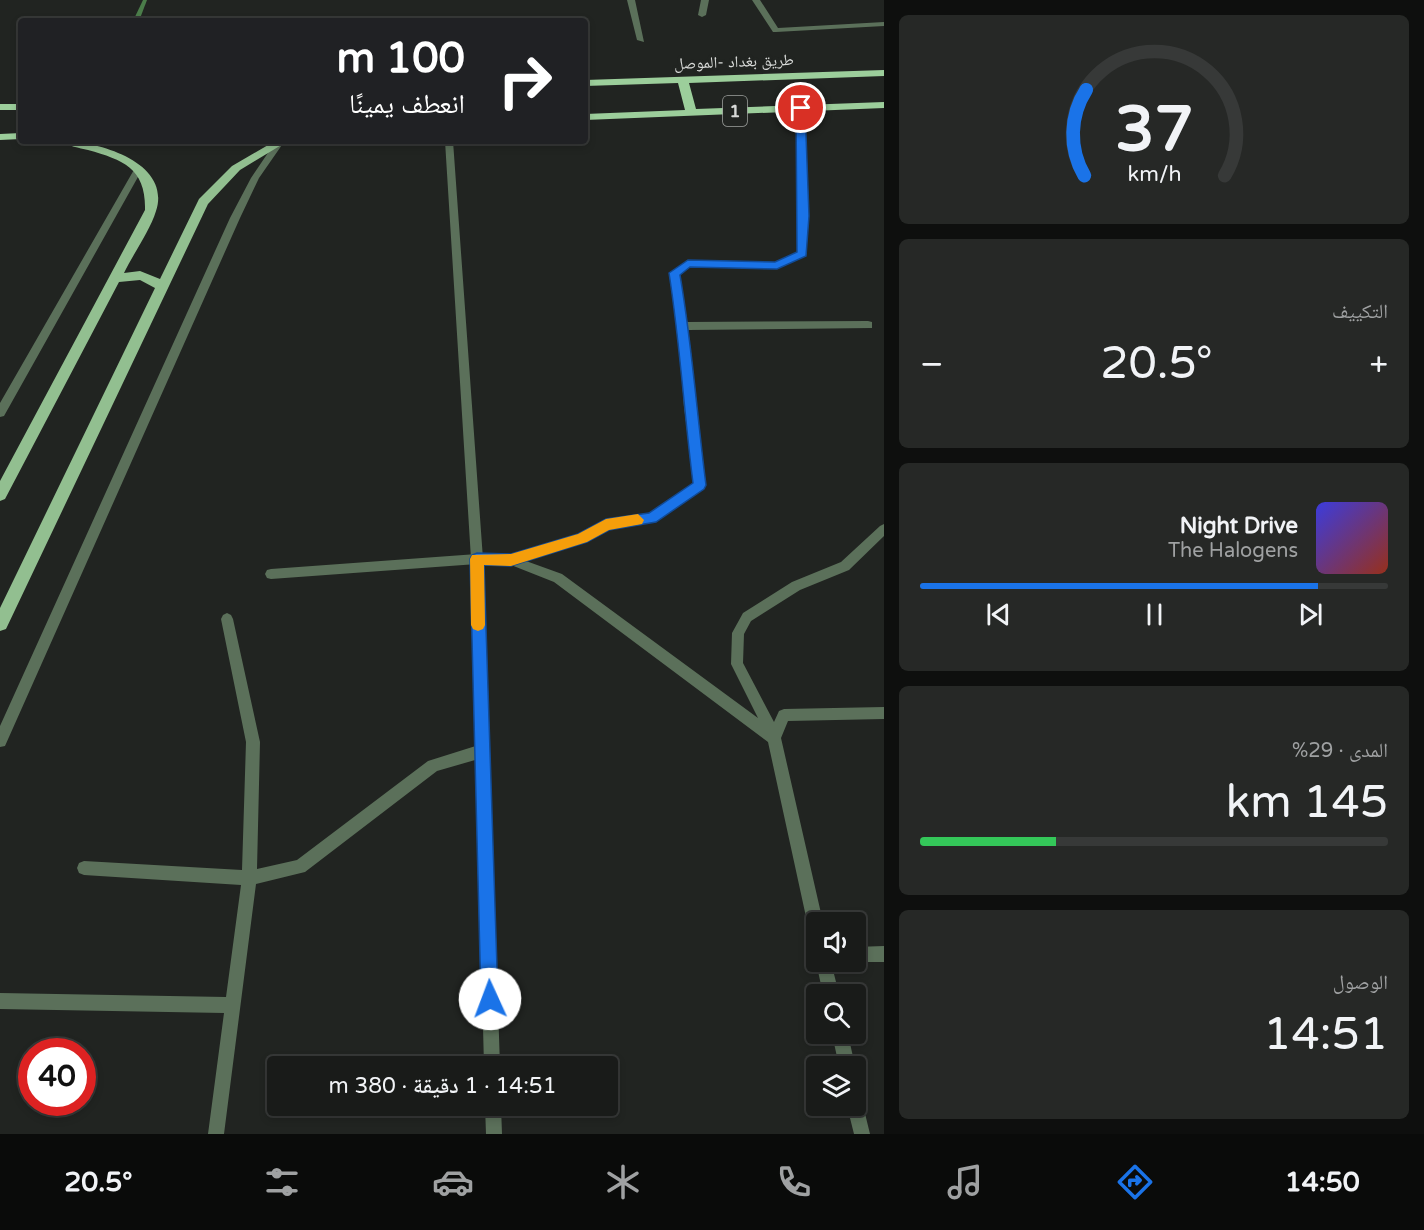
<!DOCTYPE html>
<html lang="ar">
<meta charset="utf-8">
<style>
:root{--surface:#191b19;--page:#262826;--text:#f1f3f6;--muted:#9fa1a2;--line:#373938;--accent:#1a73e8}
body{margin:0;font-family:"Varela Round","Noto Naskh Arabic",sans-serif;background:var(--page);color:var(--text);direction:rtl;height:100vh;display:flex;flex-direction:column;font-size:22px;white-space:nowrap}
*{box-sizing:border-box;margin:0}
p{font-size:20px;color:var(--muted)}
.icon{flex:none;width:33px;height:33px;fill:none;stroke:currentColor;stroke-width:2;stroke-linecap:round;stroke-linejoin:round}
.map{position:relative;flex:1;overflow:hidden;direction:ltr}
.side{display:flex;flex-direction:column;gap:15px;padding:15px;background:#0e0f0e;width:540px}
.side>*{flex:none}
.top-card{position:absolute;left:18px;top:18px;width:570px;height:126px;border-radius:6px;box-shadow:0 3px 9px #0003,0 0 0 2px var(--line);direction:rtl;background:#202124;color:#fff;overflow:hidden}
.fabs{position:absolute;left:806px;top:912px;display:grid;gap:12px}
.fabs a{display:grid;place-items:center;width:60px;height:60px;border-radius:6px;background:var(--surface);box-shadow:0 3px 9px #0003,0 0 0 2px var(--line);font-size:30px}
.speed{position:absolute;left:18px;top:1038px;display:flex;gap:12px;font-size:30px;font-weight:700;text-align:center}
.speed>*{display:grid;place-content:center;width:78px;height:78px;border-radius:50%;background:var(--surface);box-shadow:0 3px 9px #0003,0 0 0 2px var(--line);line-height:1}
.speed .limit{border:9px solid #d22;background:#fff;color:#111}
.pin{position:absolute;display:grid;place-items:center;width:51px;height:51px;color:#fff;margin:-26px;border:3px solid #fff;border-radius:50%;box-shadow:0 2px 6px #0007}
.me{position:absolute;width:66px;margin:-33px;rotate:358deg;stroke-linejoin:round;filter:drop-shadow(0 0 4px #0008)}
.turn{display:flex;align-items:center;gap:21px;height:126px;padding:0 24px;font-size:27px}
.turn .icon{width:78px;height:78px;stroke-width:2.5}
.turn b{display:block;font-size:42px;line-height:51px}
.big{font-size:45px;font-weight:600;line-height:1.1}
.side .tile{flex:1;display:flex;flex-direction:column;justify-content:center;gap:9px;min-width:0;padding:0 21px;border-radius:9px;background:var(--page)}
.side .dial{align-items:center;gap:0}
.dial svg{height:156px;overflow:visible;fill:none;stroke:var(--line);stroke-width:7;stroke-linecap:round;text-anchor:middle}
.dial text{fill:var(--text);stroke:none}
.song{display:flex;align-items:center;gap:18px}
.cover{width:72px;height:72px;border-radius:9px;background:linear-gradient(135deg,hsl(240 70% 55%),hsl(10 70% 35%))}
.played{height:6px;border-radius:3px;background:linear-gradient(90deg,var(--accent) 85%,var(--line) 85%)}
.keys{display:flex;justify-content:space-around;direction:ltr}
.heat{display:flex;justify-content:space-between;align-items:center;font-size:33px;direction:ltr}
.charge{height:9px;border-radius:4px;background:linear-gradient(90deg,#34c759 29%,var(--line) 0)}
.trip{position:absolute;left:267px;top:1056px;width:351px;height:60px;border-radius:6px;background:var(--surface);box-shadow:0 3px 9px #0003,0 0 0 2px var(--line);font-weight:600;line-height:60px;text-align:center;direction:rtl}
.tab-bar{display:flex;height:96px;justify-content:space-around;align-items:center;background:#0a0b0a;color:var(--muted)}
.tab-bar .icon{width:42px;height:42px}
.tab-bar .selected{color:var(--accent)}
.tab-bar b{font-size:27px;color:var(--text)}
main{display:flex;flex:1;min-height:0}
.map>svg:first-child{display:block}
</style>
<main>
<section class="side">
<div class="tile dial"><svg viewBox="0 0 100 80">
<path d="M14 69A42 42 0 1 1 86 69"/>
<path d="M14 69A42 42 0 0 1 15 25" stroke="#1a73e8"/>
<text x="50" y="56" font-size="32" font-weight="700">37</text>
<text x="50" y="72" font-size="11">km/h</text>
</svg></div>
<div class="tile"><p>التكييف</p>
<div class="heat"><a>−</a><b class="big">20.5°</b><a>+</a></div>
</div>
<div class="tile">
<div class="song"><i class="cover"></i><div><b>Night Drive</b><p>The Halogens</p></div></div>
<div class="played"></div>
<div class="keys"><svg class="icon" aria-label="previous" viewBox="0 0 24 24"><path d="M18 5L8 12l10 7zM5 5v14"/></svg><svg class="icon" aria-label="pause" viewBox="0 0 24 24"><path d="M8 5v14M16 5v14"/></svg><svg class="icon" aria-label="next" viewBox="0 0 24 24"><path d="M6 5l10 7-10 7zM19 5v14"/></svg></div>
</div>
<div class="tile"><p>المدى · 29%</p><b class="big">145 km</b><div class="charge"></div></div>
<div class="tile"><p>الوصول</p><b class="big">14:51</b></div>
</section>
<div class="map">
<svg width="884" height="1134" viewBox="0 0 884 1134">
<rect width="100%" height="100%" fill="#212421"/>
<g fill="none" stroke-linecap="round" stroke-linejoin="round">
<path fill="#4b7d4a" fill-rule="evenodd" d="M 143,0 L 147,0 L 139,21 L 133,21 Z"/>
<path fill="#5b705a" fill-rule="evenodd" d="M 627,0 L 635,0 L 644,42 L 637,40 Z
M 701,0 L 709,0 L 706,15 L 702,17 L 698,15 Z
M 752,0 L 760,0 L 778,28 L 884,22 L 884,26 L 776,32 L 773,32 Z
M 798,106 L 805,108 L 807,254 L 777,268 L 690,266 L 680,274 L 687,322 L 868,321 L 872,322 L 872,328 L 688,330 L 694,407 L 706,485 L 704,488 L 656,521 L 608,529 L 586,542 L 526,561 L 562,574 L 758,718 L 731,664 L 732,633 L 743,613 L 792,582 L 841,562 L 880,526 L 884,524 L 884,536 L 849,570 L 800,590 L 751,621 L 744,634 L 743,663 L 774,722 L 779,711 L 784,709 L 884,707 L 884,719 L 788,721 L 781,738 L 823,922 L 816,922 L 816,934 L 811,931 L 808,926 L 768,742 L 554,582 L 511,565 L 477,564 L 271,579 L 267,578 L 265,574 L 267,570 L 271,569 L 477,554 L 511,555 L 579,535 L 606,520 L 649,514 L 694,483 L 684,407 L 678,326 L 670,273 L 688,260 L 776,262 L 797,252 Z
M 227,613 L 231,615 L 233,619 L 260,742 L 257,869 L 297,860 L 428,761 L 482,744 L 487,746 L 489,751 L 487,756 L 482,758 L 437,771 L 305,872 L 256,884 L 224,1134 L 208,1134 L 224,1013 L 0,1009 L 0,993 L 226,997 L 241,885 L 84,875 L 79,873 L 77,868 L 79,863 L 84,861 L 242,870 L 246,742 L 221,619 L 223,615 Z
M 884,946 L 884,962 L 852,962 L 855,962 L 855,947 Z
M 816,962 L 831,962 L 839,994 L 823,994 Z
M 832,1034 L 848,1034 L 855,1066 L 839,1066 Z
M 855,1095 L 861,1097 L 870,1134 L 854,1134 L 847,1106 L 855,1106 Z"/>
<path fill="#5b705a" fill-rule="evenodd" d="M 276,141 L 284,142 L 259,178 L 240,218 L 5,746 L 0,747 L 0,726 L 230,218 L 251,178 Z
M 445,141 L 453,141 L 483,559 L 500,1066 L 484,1066 L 471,559 Z
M 139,165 L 143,168 L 4,416 L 0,417 L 0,403 L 135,168 Z
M 485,1106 L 501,1106 L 502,1134 L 486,1134 Z"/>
<path fill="#92bf90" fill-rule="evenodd" d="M 62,141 C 97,141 172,162 156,211 C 150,231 133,254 124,273 L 140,271 L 160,279 L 199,199 L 232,166 L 275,141 L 288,141 L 240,170 L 208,204 L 6,629 L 0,631 L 0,608 L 155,288 L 140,280 L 119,282 L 5,499 L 0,501 L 0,481 L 145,210 C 146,169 124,160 88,150 C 79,148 68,146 62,141 Z"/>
<path fill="#9cce9b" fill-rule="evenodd" d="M 884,70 L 884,76 L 689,83 L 696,109 L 884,102 L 884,108 L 585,120 L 585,114 L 685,110 L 678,83 L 585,86 L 585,80 Z
M 0,104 L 21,104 L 21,110 L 0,110 Z
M 21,133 L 21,139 L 0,140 L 0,134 Z"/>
</g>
<path fill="#1a73e8" stroke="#114b97" stroke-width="1.5" d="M 801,105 L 805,108 L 809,216 L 806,256 L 777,269 L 690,267 L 680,275 C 692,344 697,415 706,485 L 704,489 L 656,522 L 609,530 L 587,542 L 511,566 L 484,565 L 498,999 L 496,1005 L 490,1008 L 483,1005 L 481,999 L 470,559 L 472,555 L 477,553 L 511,554 L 578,534 L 606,519 L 649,513 L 693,483 C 684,413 680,343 669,273 L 688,260 L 775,262 L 797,252 L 796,108 Z"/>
<path fill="#f59e0b" d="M 638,514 L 644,520 L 642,524 L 609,530 L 587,542 L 511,566 L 484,565 L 485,625 L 483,629 L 478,631 L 473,629 L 471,625 L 470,559 L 472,555 L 511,554 L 578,534 L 606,519 Z"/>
<g text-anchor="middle" stroke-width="6" stroke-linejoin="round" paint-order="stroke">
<g font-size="16" fill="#d7d9d7" stroke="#212421">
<text transform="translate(734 61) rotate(-2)" y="6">طريق بغداد -الموصل</text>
</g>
<rect fill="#212421" stroke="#a0a3a0" stroke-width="1.5" x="723" y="96" width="24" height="30" rx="4.5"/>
<g font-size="18" font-weight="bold" fill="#d7d9d7">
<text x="735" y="117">1</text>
</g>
</g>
</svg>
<div class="fabs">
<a><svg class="icon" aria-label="sound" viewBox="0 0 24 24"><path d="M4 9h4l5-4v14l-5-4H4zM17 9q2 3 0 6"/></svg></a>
<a><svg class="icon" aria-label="search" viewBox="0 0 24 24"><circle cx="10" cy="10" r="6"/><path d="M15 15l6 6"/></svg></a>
<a><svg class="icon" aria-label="layers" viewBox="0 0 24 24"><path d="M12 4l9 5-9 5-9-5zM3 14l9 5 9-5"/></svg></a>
</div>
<div class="speed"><div class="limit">40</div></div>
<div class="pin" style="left:801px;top:108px;background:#d93025"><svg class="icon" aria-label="arrive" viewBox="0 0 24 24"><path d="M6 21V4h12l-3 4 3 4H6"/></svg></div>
<svg class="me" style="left:490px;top:999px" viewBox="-20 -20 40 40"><circle r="19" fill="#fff"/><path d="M0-13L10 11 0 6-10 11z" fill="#1a73e8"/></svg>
<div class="trip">14:51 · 1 دقيقة · 380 m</div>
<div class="top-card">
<div class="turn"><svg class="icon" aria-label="right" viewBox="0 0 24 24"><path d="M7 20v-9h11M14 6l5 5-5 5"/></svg><div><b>100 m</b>انعطف يمينًا</div></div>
</div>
</div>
</main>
<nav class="tab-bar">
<b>14:50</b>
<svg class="icon selected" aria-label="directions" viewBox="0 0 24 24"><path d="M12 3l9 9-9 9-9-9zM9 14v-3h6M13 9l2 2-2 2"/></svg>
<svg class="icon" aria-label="music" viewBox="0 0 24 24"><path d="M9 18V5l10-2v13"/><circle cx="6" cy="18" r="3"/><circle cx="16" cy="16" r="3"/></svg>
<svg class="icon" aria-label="phone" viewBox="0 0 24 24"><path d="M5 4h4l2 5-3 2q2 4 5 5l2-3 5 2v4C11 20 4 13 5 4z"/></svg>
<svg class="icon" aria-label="climate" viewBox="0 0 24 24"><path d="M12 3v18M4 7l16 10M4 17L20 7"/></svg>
<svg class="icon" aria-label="car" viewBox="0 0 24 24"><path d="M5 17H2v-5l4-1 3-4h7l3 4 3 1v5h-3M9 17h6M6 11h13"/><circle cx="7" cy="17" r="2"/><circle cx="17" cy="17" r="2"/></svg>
<svg class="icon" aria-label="filters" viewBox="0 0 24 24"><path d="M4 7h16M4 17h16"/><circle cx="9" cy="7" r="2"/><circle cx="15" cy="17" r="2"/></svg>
<b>20.5°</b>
</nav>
